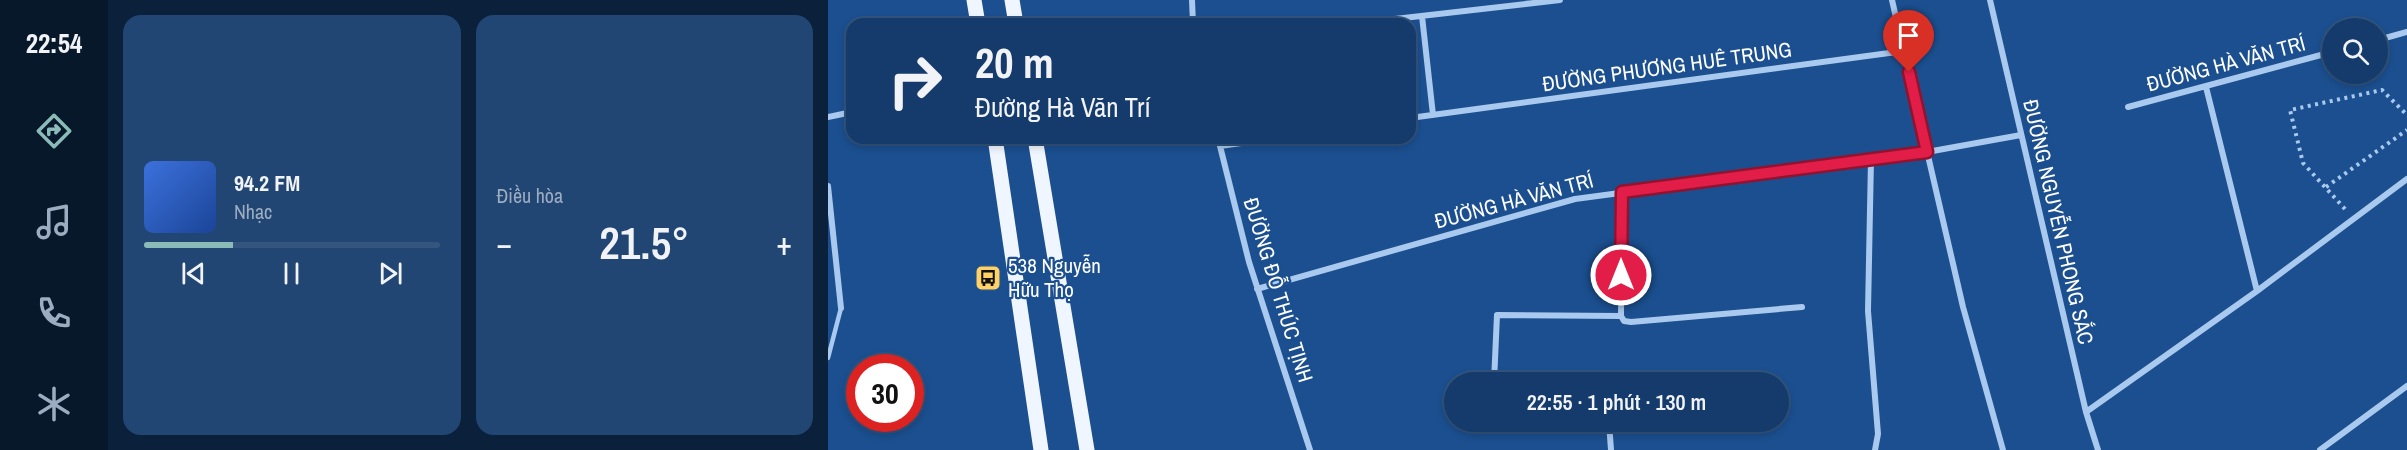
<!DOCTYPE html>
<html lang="vi">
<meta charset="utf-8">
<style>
:root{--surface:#143b6b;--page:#214673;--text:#f1f3f6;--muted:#9dadc1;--line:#33557e;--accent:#8bbbb9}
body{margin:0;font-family:"Archivo Narrow",sans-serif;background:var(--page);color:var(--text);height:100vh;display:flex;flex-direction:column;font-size:22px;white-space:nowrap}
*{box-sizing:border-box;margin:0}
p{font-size:20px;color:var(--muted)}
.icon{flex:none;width:33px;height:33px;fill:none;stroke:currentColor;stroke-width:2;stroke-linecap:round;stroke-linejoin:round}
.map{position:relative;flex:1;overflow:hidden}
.side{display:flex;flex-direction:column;gap:15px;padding:15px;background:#0b203b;width:720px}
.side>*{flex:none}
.top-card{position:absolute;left:18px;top:18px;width:570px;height:126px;border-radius:18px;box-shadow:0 3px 9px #0003,0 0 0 2px var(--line);background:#143b6b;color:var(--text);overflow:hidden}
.buttons{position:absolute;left:1494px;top:18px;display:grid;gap:12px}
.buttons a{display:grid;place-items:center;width:66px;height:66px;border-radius:50%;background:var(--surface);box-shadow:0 3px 9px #0003,0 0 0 2px var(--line);font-size:30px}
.speed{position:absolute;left:18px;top:354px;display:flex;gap:12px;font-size:30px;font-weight:700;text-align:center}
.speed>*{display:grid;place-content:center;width:78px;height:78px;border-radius:50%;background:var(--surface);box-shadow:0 3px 9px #0003,0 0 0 2px var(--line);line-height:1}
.speed .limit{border:9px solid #d22;background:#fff;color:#111}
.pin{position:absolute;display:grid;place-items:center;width:51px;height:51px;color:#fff;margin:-62px -26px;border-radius:50% 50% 50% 0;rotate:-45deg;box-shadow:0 0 6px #0007}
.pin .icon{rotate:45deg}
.me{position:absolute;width:66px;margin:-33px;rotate:0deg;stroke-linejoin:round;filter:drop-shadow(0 0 4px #0008)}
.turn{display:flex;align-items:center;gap:21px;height:126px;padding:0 30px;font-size:27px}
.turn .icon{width:78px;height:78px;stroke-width:2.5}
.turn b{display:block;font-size:42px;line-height:51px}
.big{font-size:45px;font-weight:600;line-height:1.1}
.side .tile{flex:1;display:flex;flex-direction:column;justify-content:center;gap:9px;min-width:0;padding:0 21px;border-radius:18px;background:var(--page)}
.song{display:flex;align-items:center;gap:18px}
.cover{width:72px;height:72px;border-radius:9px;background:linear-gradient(135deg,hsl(220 70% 55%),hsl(220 70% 35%))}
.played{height:6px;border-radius:3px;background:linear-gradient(90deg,var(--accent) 30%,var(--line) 30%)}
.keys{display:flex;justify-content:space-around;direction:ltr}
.heat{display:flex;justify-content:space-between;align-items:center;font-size:33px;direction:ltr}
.side .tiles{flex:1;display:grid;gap:15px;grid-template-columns:repeat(2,1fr)}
.trip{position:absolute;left:616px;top:372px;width:345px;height:60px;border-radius:30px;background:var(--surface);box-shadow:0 3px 9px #0003,0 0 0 2px var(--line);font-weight:600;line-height:60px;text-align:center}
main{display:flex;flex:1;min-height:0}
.dock{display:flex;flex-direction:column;width:108px;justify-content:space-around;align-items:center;background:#08182b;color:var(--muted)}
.dock .icon{width:42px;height:42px}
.dock .current{color:var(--accent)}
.dock b{font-size:27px;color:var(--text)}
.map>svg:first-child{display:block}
</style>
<main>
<nav class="dock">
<b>22:54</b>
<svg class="icon current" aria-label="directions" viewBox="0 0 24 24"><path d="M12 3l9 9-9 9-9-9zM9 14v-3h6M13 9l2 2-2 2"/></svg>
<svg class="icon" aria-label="music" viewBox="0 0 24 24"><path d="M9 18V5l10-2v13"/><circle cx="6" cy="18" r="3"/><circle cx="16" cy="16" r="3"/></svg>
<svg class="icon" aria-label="phone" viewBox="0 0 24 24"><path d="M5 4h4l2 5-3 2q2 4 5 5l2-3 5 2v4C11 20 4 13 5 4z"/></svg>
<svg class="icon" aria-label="climate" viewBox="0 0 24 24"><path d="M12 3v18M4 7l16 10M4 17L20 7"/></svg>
</nav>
<section class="side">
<div class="tiles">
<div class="tile">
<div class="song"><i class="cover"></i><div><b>94.2 FM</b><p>Nhạc</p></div></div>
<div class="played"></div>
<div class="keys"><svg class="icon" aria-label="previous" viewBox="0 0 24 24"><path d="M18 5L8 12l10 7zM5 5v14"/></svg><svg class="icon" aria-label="pause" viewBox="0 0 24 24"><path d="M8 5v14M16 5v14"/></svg><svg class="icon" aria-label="next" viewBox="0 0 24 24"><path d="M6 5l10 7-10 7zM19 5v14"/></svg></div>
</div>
<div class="tile"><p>Điều hòa</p>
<div class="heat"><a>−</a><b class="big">21.5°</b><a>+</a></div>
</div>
</div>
</section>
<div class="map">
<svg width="1579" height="450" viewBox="0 0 1579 450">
<rect width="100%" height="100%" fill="#1b4f8f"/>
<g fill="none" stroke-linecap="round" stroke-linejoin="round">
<path stroke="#a9c9ee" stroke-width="4" stroke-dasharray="3 4.5" stroke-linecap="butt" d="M 1498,187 L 1579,130
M 1517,209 L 1475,163 L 1462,110 L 1554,90 L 1579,115"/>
<path stroke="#a9c9ee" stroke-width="4.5" d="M 0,358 L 13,308"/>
<path stroke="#a9c9ee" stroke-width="6" d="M 364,0 L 365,24
M 1064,0 L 1135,307 L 1175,450
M 1162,0 L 1258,412 L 1270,450
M 594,16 L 605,115
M 523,24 L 732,0
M 1550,40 L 1579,32
M 1378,87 L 1429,291
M 1300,107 L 1504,52
M 0,117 L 24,112
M 582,118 L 1076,51
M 390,138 L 421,262 L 482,450
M 392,146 L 449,138
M 1043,159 L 1040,311 L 1050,434 L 1047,450
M 0,186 L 13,308
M 794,192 L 793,316 L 796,321 L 803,322 L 974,307
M 429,289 L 747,199 L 1099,152 L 1193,135
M 666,382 L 669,315 L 793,316
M 1258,412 L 1429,291 L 1579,179
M 781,422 L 783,450
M 1492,450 L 1579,386"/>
<path stroke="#f0f6ff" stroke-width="15" d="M 146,0 L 150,24
M 184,0 L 188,24
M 167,138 L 213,450
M 207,138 L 259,450"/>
</g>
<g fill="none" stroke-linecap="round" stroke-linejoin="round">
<g stroke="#92132f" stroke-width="15">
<path id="route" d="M 793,275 L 794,192 L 1099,152 L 1081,72"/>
</g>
<use href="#route" stroke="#e11d48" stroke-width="10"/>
</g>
<defs>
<g id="bus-square" transform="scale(1.35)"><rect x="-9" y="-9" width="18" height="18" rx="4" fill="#ffd166" stroke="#1b4f8f"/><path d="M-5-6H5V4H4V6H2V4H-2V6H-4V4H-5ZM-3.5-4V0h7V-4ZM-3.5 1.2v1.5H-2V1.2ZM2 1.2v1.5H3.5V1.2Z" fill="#111"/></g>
</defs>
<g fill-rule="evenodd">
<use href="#bus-square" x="160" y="278"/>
</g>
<g text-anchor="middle" stroke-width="4.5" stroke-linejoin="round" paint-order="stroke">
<g font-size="21" fill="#fff" stroke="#1b4f8f">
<text transform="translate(1398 64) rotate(-15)" y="7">ĐƯỜNG HÀ VĂN TRÍ</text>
<text transform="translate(839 67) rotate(-8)" y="7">ĐƯỜNG PHƯƠNG HUÊ TRUNG</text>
<text transform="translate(686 201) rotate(-15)" y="7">ĐƯỜNG HÀ VĂN TRÍ</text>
<text transform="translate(1230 222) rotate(77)" y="7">ĐƯỜNG NGUYỄN PHONG SẮC</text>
<text transform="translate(450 290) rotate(73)" y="7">ĐƯỜNG ĐỖ THÚC TỊNH</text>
</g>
<g font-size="21" fill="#fff" stroke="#1b4f8f" text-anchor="start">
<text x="180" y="273">538 Nguyễn<tspan x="180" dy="24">Hữu Thọ</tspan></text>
</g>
</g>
</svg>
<div class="buttons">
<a><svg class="icon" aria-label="search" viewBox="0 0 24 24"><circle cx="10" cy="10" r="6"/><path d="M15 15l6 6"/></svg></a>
</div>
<div class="speed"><div class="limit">30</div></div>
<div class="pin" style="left:1081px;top:72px;background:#d93025"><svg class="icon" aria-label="arrive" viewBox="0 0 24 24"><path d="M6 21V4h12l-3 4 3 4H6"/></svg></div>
<svg class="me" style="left:793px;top:275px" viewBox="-20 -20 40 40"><circle r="17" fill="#e11d48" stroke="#fff" stroke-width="3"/><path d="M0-11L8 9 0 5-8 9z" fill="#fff"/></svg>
<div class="trip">22:55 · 1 phút · 130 m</div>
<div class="top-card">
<div class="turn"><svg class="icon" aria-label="right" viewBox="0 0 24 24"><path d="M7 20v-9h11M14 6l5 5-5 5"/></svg><div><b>20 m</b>Đường Hà Văn Trí</div></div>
</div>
</div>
</main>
